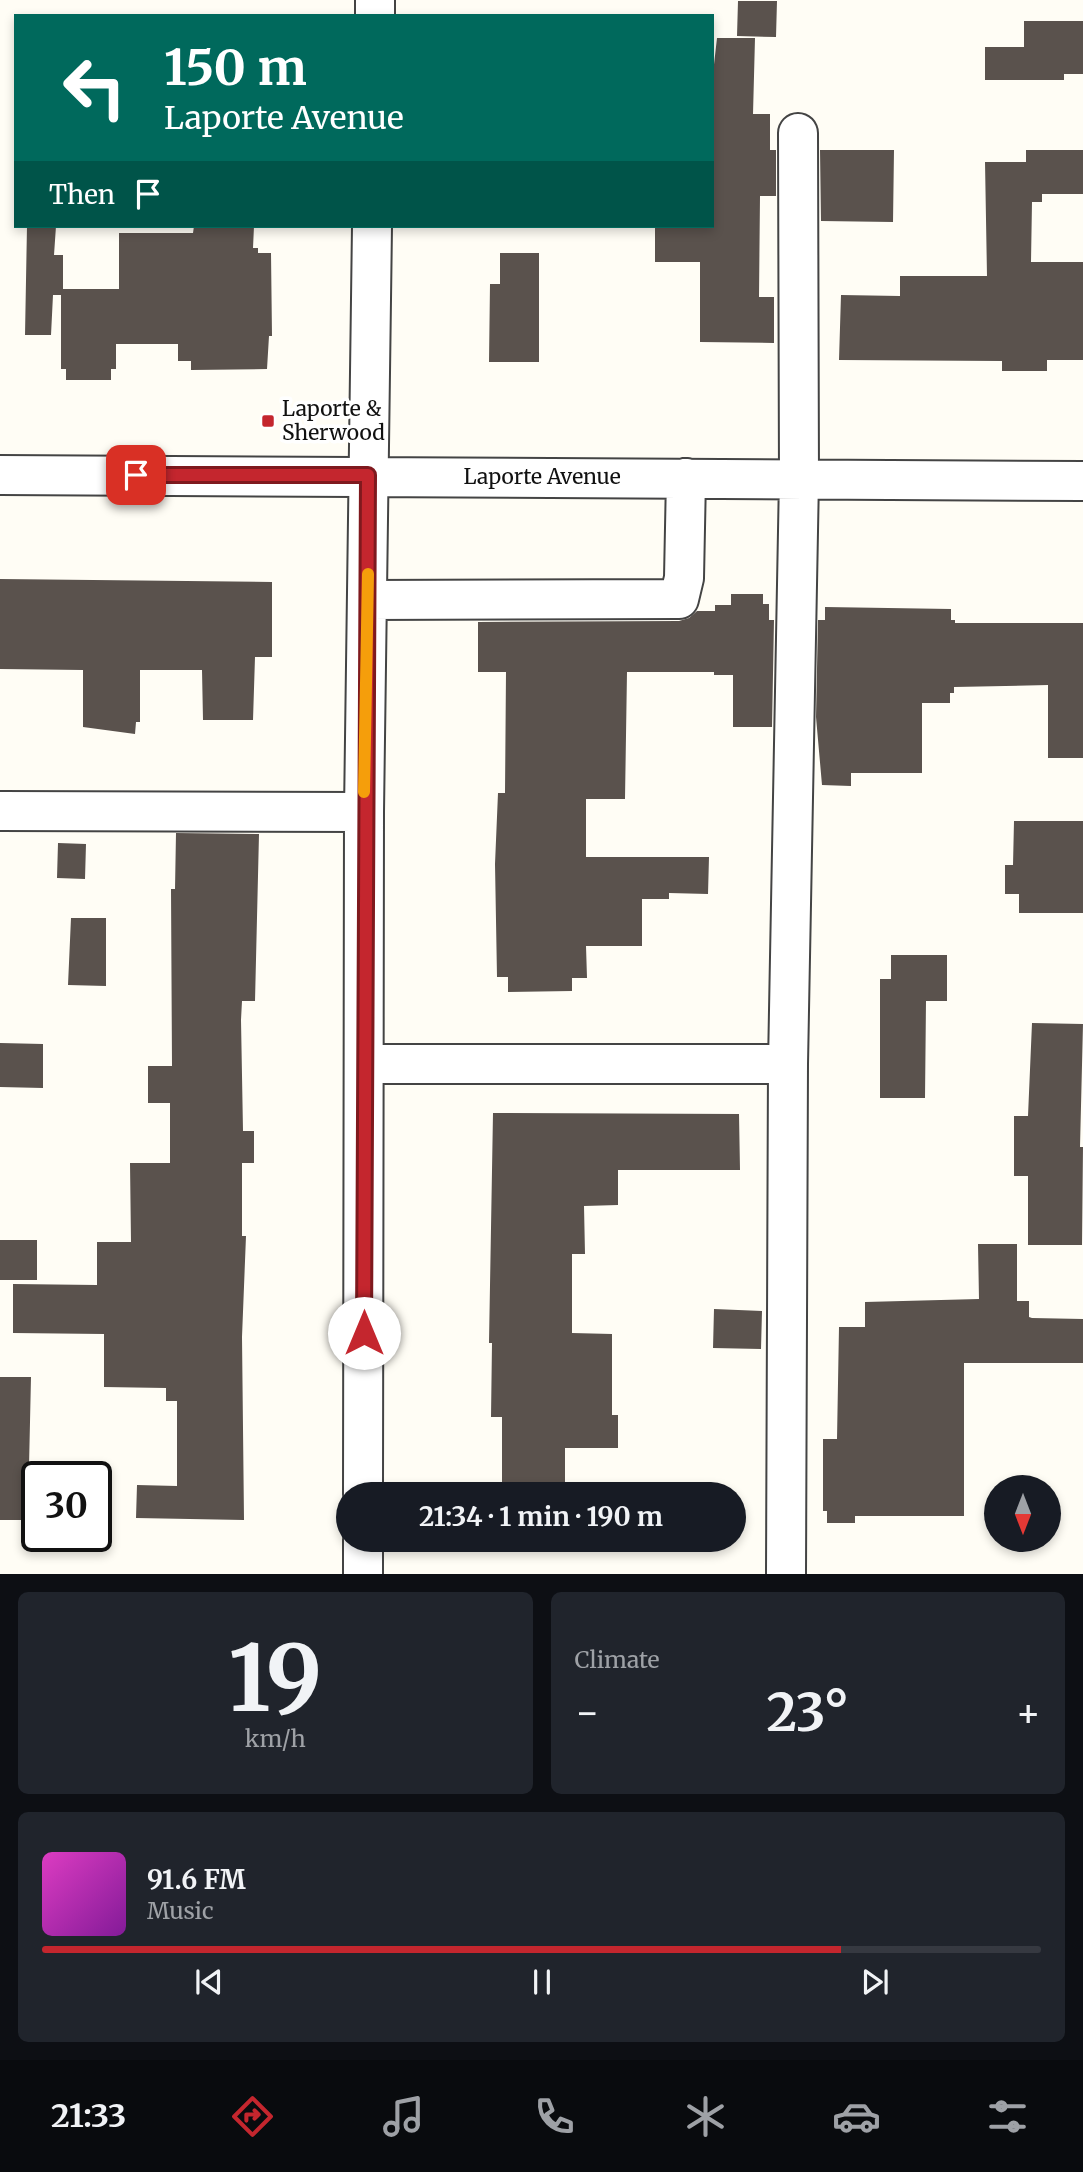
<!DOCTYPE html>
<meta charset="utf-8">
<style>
:root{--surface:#171b24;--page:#20242c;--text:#f1f3f6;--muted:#9ea1a6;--line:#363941;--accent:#c4262e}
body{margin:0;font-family:Merriweather,serif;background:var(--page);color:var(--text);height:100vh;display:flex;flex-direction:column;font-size:26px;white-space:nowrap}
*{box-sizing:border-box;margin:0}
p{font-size:23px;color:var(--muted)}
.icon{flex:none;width:38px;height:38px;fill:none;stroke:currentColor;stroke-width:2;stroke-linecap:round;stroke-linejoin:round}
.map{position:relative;height:1574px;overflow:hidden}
.sheet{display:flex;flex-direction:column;gap:18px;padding:18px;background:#0d0f14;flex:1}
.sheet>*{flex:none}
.banner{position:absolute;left:14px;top:14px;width:700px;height:214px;border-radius:0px;box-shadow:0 4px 10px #0003;background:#00695c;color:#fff;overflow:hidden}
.needle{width:46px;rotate:180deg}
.tools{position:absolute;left:984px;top:1475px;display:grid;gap:14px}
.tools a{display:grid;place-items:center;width:77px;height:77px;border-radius:50%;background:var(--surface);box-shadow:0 4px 10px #0003;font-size:35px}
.speed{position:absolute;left:21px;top:1461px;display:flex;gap:14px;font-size:35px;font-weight:700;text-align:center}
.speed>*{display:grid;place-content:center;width:91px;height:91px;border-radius:50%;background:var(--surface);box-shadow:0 4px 10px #0003;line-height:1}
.speed .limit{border:4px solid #111;border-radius:10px;background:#fff;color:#111}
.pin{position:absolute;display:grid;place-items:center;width:60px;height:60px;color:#fff;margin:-30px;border-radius:14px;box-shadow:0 4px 10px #0006}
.me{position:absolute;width:77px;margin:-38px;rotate:0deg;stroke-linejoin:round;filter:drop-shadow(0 0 5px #0008)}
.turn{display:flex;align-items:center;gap:24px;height:147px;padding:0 35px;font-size:32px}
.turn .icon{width:91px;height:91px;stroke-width:2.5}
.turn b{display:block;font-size:49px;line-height:60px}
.then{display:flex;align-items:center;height:66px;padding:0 35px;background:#0003;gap:14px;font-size:26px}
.big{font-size:52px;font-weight:700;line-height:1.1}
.sheet .widget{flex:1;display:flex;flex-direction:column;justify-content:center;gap:10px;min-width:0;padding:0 24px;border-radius:10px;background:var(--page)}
.sheet .dial{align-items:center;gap:0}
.dial b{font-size:91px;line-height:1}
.song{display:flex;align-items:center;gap:21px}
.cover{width:84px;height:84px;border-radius:10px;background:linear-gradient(135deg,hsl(310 70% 55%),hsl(290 70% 35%))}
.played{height:7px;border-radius:4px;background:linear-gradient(90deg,var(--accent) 80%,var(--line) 80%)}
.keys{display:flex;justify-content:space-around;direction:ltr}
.heat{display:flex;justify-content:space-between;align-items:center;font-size:38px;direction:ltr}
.sheet .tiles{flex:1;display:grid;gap:18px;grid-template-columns:1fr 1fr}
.widget:last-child{grid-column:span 2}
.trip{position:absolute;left:336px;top:1482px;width:410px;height:70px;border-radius:35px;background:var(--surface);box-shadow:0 4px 10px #0003;font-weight:700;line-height:70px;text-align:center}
.menu{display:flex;height:112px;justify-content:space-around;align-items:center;background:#090b0e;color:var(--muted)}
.menu .icon{width:49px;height:49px}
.menu .selected{color:var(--accent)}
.menu b{font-size:32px;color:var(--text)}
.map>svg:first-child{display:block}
</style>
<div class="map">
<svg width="1083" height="1574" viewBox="0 0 1083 1574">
<rect width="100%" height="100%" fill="#fffdf5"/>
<path fill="#5a524d" d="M 738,1 L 777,1 L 776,37 L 737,36 Z
M 1024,21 L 1083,21 L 1083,74 L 1064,74 L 1064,80 L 985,80 L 985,47 L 1024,47 Z
M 717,38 L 755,38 L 753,114 L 770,114 L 770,150 L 776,150 L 776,196 L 760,196 L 759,297 L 774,297 L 774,343 L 700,342 L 700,262 L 655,262 L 655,226 L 712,226 L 712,82 Z
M 820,150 L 894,150 L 893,222 L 821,221 Z
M 1026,150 L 1083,150 L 1083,194 L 1042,194 L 1042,202 L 1032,202 L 1031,262 L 1083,262 L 1083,360 L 1047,360 L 1047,371 L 1002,371 L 1002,361 L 839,360 L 841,295 L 900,296 L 900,276 L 987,276 L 985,162 L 1026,162 Z
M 27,226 L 56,226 L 54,255 L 63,255 L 63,289 L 119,289 L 119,233 L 193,233 L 194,226 L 254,226 L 253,248 L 258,248 L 258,253 L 271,253 L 272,336 L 269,336 L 267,369 L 191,370 L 191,361 L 178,361 L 178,344 L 116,344 L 116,369 L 111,369 L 111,380 L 66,380 L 66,369 L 61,369 L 61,295 L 53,295 L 51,335 L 25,335 Z
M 500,253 L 539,253 L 539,362 L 489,362 L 490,284 L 500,284 Z
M 0,579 L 272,582 L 272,657 L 255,657 L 253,720 L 203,720 L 202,670 L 140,670 L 140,722 L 136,722 L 135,734 L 83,727 L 83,670 L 0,669 Z
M 731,594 L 763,594 L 763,604 L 769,604 L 769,620 L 774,620 L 772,727 L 733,727 L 733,675 L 714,675 L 714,672 L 627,672 L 625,799 L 586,799 L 586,857 L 709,857 L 708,894 L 669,893 L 669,899 L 642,899 L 642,946 L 586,946 L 587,978 L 572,978 L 572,991 L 508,992 L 508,977 L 497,977 L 495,864 L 498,793 L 505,793 L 506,672 L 478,672 L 478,622 L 679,621 L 689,618 L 697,611 L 715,611 L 715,605 L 731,605 Z
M 825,607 L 951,609 L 951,620 L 955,620 L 955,623 L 1083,623 L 1083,758 L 1048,758 L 1048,685 L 954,687 L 954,693 L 950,693 L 950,703 L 922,703 L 922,773 L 851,773 L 851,786 L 822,785 L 816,717 L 818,620 L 825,620 Z
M 1014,821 L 1083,821 L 1083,913 L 1019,913 L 1019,894 L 1005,894 L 1005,865 L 1013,865 Z
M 176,833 L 259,834 L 255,1001 L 242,1001 L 241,1020 L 243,1131 L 254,1131 L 254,1163 L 242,1163 L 242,1236 L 246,1236 L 242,1337 L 244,1520 L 136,1518 L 137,1485 L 177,1486 L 177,1401 L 166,1401 L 166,1388 L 104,1387 L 104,1334 L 13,1333 L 13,1284 L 97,1285 L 97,1242 L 131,1242 L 130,1163 L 170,1163 L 170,1103 L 148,1103 L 148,1066 L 172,1066 L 171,889 L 175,889 Z
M 58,843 L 86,844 L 85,879 L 57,878 Z
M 71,918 L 106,918 L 106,986 L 68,985 Z
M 891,955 L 947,955 L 947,1001 L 926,1001 L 925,1098 L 880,1098 L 880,979 L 891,979 Z
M 1032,1023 L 1083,1024 L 1080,1147 L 1083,1147 L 1082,1245 L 1028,1245 L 1028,1176 L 1014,1176 L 1014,1116 L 1028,1116 Z
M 0,1043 L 43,1044 L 43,1088 L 0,1087 Z
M 493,1113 L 739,1114 L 740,1170 L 618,1170 L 618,1205 L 584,1206 L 585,1254 L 572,1254 L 572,1333 L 612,1334 L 612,1415 L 618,1415 L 618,1448 L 565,1448 L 565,1491 L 554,1491 L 554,1494 L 502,1494 L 502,1417 L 491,1417 L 492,1343 L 489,1343 Z
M 0,1240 L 37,1240 L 37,1280 L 0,1280 Z
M 978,1244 L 1017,1244 L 1017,1301 L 1029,1301 L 1029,1317 L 1032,1318 L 1083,1319 L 1083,1363 L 964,1363 L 964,1516 L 855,1516 L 855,1523 L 827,1523 L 827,1511 L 823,1511 L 823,1439 L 837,1439 L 839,1327 L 865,1327 L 865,1302 L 979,1299 Z
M 714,1309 L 762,1311 L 761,1349 L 713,1348 Z
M 0,1377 L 31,1377 L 29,1467 L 37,1467 L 37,1520 L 0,1520 Z"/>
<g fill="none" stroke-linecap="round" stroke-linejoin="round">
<g stroke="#444" stroke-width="42">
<path id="minor" d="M 375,16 L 375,0
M 0,475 L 1083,481
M 368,600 L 679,599 L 684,578 L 686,478
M 0,811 L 364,812
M 365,1064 L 788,1064
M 363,1494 L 364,812 L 372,226
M 363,1574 L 363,1540
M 786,1574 L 788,1064 L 799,478 L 798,133"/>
</g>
<use href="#minor" stroke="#fff" stroke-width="38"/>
</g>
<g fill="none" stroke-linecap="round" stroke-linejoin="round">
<g stroke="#7f191e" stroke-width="18">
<path id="route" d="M 136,475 L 368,475 L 364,1333"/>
</g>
<use href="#route" stroke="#c4262e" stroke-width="12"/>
<path stroke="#f59e0b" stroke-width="12" d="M 364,792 L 368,574"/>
</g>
<rect fill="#c4262e" stroke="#fff" stroke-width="2.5" x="261" y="414" width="14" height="14" rx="3.5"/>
<g text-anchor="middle" stroke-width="7" stroke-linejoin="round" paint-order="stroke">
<g font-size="21" fill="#111" stroke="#fff" text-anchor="start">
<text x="282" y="416">Laporte &amp;<tspan x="282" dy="24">Sherwood</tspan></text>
</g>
<g font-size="21" fill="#111" stroke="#fff">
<text x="542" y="484">Laporte Avenue</text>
</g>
</g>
</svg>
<div class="tools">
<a><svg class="needle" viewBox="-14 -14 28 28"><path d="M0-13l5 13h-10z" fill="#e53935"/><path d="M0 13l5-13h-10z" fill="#9ea1a6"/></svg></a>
</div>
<div class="speed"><div class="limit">30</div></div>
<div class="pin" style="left:136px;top:475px;background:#d93025"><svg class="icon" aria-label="arrive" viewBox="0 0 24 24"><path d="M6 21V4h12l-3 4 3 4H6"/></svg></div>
<svg class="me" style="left:364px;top:1333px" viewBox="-20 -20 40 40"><circle r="19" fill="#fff"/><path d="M0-13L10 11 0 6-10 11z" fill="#c4262e"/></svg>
<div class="trip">21:34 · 1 min · 190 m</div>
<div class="banner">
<div class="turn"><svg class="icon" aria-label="left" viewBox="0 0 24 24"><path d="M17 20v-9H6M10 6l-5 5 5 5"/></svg><div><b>150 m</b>Laporte Avenue</div></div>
<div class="then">Then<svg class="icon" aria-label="arrive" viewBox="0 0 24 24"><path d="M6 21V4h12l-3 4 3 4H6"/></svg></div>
</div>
</div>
<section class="sheet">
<div class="tiles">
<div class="widget dial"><b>19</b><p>km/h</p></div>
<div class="widget"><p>Climate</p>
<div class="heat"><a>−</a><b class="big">23°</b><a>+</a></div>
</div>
<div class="widget">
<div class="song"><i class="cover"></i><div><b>91.6 FM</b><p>Music</p></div></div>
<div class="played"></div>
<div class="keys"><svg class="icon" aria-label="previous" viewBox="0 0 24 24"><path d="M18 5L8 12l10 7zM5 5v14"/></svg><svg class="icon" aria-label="pause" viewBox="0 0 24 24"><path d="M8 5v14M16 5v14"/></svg><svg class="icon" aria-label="next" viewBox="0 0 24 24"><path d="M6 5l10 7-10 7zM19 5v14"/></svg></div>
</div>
</div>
</section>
<nav class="menu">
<b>21:33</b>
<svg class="icon selected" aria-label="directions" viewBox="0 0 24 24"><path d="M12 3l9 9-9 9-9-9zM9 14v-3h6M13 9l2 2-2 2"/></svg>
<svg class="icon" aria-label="music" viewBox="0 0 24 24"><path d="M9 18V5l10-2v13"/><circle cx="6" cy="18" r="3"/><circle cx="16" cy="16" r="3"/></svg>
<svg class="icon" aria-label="phone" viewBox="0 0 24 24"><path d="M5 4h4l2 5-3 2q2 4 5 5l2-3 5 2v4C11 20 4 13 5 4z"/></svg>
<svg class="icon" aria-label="climate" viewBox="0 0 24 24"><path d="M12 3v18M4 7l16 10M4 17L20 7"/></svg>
<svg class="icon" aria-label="car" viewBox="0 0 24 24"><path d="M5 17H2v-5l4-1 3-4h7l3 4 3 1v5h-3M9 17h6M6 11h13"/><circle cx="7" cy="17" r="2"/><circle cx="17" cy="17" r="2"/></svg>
<svg class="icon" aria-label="filters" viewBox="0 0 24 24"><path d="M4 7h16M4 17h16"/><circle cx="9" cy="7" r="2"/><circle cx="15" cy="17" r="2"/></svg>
</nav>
